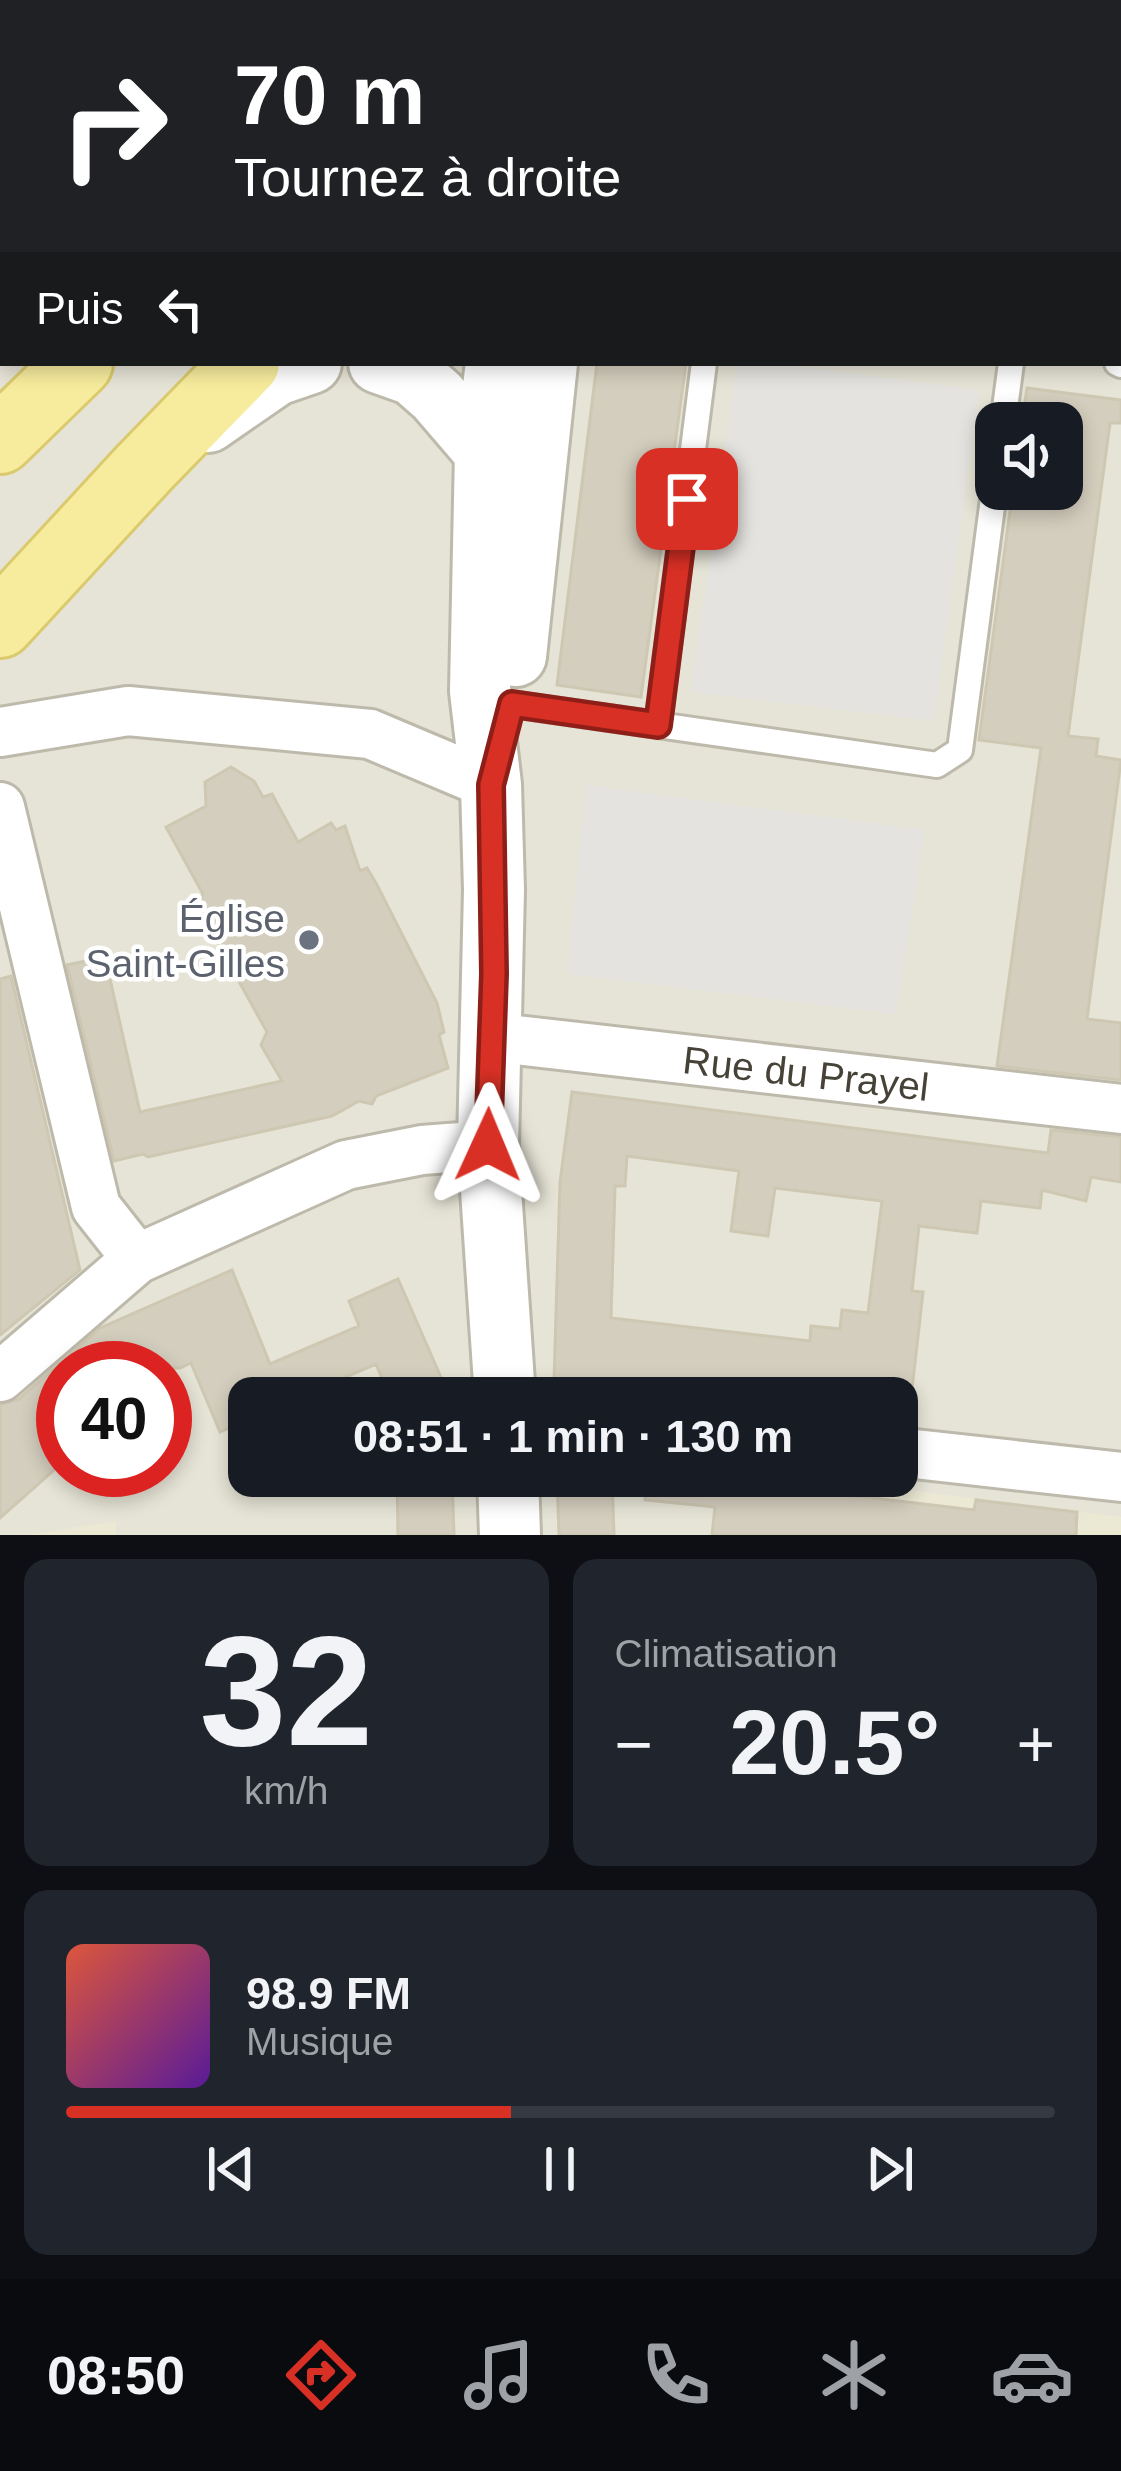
<!DOCTYPE html>
<html lang="fr">
<meta charset="utf-8">
<style>
:root{--surface:#171b24;--page:#20242c;--text:#f1f3f6;--muted:#9ea1a6;--line:#363941;--accent:#d93025}
body{margin:0;font-family:Helvetica,sans-serif;background:var(--page);color:var(--text);height:100vh;display:flex;flex-direction:column;font-size:45px;white-space:nowrap}
*{box-sizing:border-box;margin:0}
p{font-size:39px;color:var(--muted)}
.icon{flex:none;width:66px;height:66px;fill:none;stroke:currentColor;stroke-width:2;stroke-linecap:round;stroke-linejoin:round}
.map{position:relative;height:1535px;overflow:hidden}
.panel{display:flex;flex-direction:column;gap:24px;padding:24px;background:#0d0f14;flex:1}
.panel>*{flex:none}
.guide{position:absolute;left:0px;top:0px;width:1122px;height:366px;box-shadow:0 6px 18px #0003;background:#202124;color:#fff;overflow:hidden}
.fabs{position:absolute;left:975px;top:402px;display:grid;gap:24px}
.fabs a{display:grid;place-items:center;width:108px;height:108px;border-radius:24px;background:var(--surface);box-shadow:0 6px 18px #0003;font-size:60px}
.speed{position:absolute;left:36px;top:1341px;display:flex;gap:24px;font-size:60px;font-weight:700;text-align:center}
.speed>*{display:grid;place-content:center;width:156px;height:156px;border-radius:50%;background:var(--surface);box-shadow:0 6px 18px #0003;line-height:1}
.speed .limit{border:18px solid #d22;background:#fff;color:#111}
.pin{position:absolute;display:grid;place-items:center;width:102px;height:102px;color:#fff;margin:-51px;border-radius:24px;box-shadow:0 6px 18px #0006}
.me{position:absolute;width:132px;margin:-66px;rotate:1deg;stroke-linejoin:round;filter:drop-shadow(0 0 9px #0008)}
.turn{display:flex;align-items:center;gap:42px;height:252px;padding:0 36px;font-size:54px}
.turn .icon{width:156px;height:156px;stroke-width:2.5}
.turn b{display:block;font-size:84px;line-height:102px}
.then{display:flex;align-items:center;height:114px;padding:0 36px;background:#0003;gap:24px;font-size:45px}
.big{font-size:90px;font-weight:800;line-height:1.1}
.panel .widget{flex:1;display:flex;flex-direction:column;justify-content:center;gap:18px;min-width:0;padding:0 42px;border-radius:24px;background:var(--page)}
.panel .dial{align-items:center;gap:0}
.dial b{font-size:156px;line-height:1}
.song{display:flex;align-items:center;gap:36px}
.cover{width:144px;height:144px;border-radius:18px;background:linear-gradient(135deg,hsl(10 70% 55%),hsl(270 70% 35%))}
.played{height:12px;border-radius:6px;background:linear-gradient(90deg,var(--accent) 45%,var(--line) 45%)}
.keys{display:flex;justify-content:space-around;direction:ltr}
.heat{display:flex;justify-content:space-between;align-items:center;font-size:66px;direction:ltr}
.panel .tiles{flex:1;display:grid;gap:24px;grid-template-columns:1fr 1fr}
.widget:last-child{grid-column:span 2}
.trip{position:absolute;left:228px;top:1377px;width:690px;height:120px;border-radius:24px;background:var(--surface);box-shadow:0 6px 18px #0003;font-weight:800;line-height:120px;text-align:center}
.menu{display:flex;height:192px;justify-content:space-around;align-items:center;background:#090b0e;color:var(--muted)}
.menu .icon{width:84px;height:84px}
.menu .active{color:var(--accent)}
.menu b{font-size:54px;color:var(--text)}
.map>svg:first-child{display:block}
</style>
<div class="map">
<svg width="1121" height="1535" viewBox="0 0 1121 1535">
<rect width="100%" height="100%" fill="#f3f1e8"/>
<path fill="#e6e4d6" fill-rule="evenodd" d="M 0,0 L 1121,0 L 1121,1535 L 0,1535 ZM 3,3 L 1119,3 L 1119,363 L 3,363 ZM 996,423 L 1062,423 L 1062,489 L 996,489 ZM 63,1368 L 165,1368 L 165,1470 L 63,1470 ZM 249,1398 L 897,1398 L 897,1476 L 249,1476 Z"/>
<path fill="#ebe8d3" d="M 851,1476 L 869,1476 L 893,1488 L 1121,1517 L 1121,1535 L 844,1535 Z
M 116,1521 L 116,1535 L 26,1535 Z"/>
<path fill="#e4e3df" d="M 737,363 L 773,363 L 979,390 L 934,721 L 691,692 Z
M 586,785 L 925,830 L 896,1014 L 567,974 Z"/>
<path fill="#d4cebe" stroke="#cec7b2" stroke-width="3" fill-rule="evenodd" d="M 597,363 L 686,363 L 641,697 L 557,685 Z
M 1027,388 L 1121,400 L 1121,423 L 1110,423 L 1068,736 L 1098,739 L 1096,756 L 1121,760 L 1087,1019 L 1121,1023 L 1121,1080 L 997,1066 L 1041,748 L 979,740 L 1013,489 L 1062,489 L 1062,423 L 1022,423 Z
M 231,767 L 254,781 L 263,797 L 272,794 L 298,842 L 331,823 L 336,830 L 345,826 L 360,871 L 367,868 L 377,885 L 437,1003 L 444,1032 L 439,1035 L 448,1068 L 376,1096 L 372,1104 L 359,1101 L 332,1116 L 148,1157 L 143,1154 L 114,1161 L 67,965 L 105,957 L 140,1112 L 282,1081 L 261,1045 L 267,1032 L 197,906 L 203,902 L 201,896 L 203,894 L 166,827 L 206,806 L 205,782 Z
M 11,976 L 80,1270 L 0,1335 L 0,979 Z
M 572,1092 L 1048,1153 L 1051,1130 L 1121,1137 L 1121,1182 L 1091,1177 L 1086,1201 L 1042,1190 L 1040,1208 L 981,1201 L 977,1233 L 919,1226 L 912,1291 L 923,1292 L 911,1398 L 706,1398 L 554,1381 L 560,1182 ZM 627,1156 L 739,1171 L 731,1231 L 768,1236 L 775,1188 L 882,1201 L 868,1313 L 842,1310 L 840,1329 L 811,1326 L 810,1341 L 611,1318 L 615,1186 L 625,1186 Z
M 232,1270 L 270,1364 L 359,1326 L 349,1301 L 398,1279 L 450,1398 L 390,1398 L 376,1364 L 299,1397 L 249,1398 L 249,1419 L 220,1432 L 191,1363 L 180,1368 L 63,1368 L 63,1462 L 0,1518 L 0,1405 L 19,1399 L 100,1328 Z
M 397,1476 L 452,1476 L 454,1535 L 398,1535 Z
M 557,1476 L 612,1476 L 614,1535 L 559,1535 Z
M 646,1476 L 851,1476 L 848,1495 L 974,1510 L 976,1500 L 1077,1512 L 1076,1535 L 712,1535 L 715,1507 L 645,1500 Z"/>
<g fill="none" stroke-linecap="round" stroke-linejoin="round">
<g stroke="#bebaab" stroke-width="30">
<path id="service" d="M 75,0 L 76,3
M 0,104 L 3,101
M 1117,363 L 1121,365
M 1003,423 L 1011,363
M 511,704 L 937,765 L 960,750 L 996,476
M 658,725 L 704,363"/>
</g>
<g stroke="#bebaab" stroke-width="54">
<g id="minor">
<path d="M 0,732 L 128,711 L 370,734 L 491,785"/>
<path d="M 0,807 L 96,1207 L 137,1259"/>
<path id="s1" d="M 490,1037 L 1121,1109"/>
<path d="M 0,1377 L 137,1259 L 346,1165 L 422,1150 L 488,1145"/>
<path d="M 897,1452 L 1121,1477"/>
</g>
</g>
<g stroke="#bebaab" stroke-width="66">
<path id="tertiary" d="M 379,363 L 413,375 L 437,396 L 485,452
M 496,363 L 485,452 L 480,691 L 491,785 L 494,890 L 488,1145 L 505,1398
M 208,422 L 276,375 L 311,363
M 516,656 L 547,363
M 508,1476 L 510,1535"/>
</g>
<g stroke="#cfc99a" stroke-width="72">
<path id="secondary" d="M 492,3 L 495,0"/>
</g>
<g stroke="#dbca6d" stroke-width="72">
<path id="primary" d="M 560,3 L 566,0
M 617,3 L 619,0
M 0,440 L 79,363
M 0,624 L 144,468 L 246,363"/>
</g>
<path stroke="#beb89d" stroke-width="8" stroke-dasharray="6 6" stroke-linecap="butt" d="M 403,3 L 407,0
M 0,329 L 3,327"/>
<use href="#service" stroke="#fff" stroke-width="24"/>
<use href="#minor" stroke="#fff" stroke-width="48"/>
<use href="#tertiary" stroke="#fff" stroke-width="60"/>
<use href="#secondary" stroke="#fbf6ca" stroke-width="66"/>
<use href="#primary" stroke="#f7eb9d" stroke-width="66"/>
</g>
<g fill="none" stroke-linecap="round" stroke-linejoin="round">
<g stroke="#8d1f18" stroke-width="30">
<path id="route" d="M 488,1145 L 494,974 L 491,785 L 512,704 L 658,725 L 687,499"/>
</g>
<use href="#route" stroke="#d93025" stroke-width="21"/>
</g>
<circle fill="#6b7280" stroke="#fff" stroke-width="4.5" cx="309" cy="940" r="12"/>
<g text-anchor="middle" stroke-width="9" stroke-linejoin="round" paint-order="stroke">
<g font-size="39" fill="#5b616d" stroke="#fff" text-anchor="end">
<text x="285" y="932">Église<tspan x="285" dy="45">Saint-Gilles</tspan></text>
</g>
<g font-size="39" fill="#464237" stroke="#fff">
<text dy="14" stroke="none"><textPath href="#s1" startOffset="318">Rue du Prayel</textPath></text>
</g>
</g>
</svg>
<div class="fabs">
<a><svg class="icon" aria-label="sound" viewBox="0 0 24 24"><path d="M4 9h4l5-4v14l-5-4H4zM17 9q2 3 0 6"/></svg></a>
</div>
<div class="speed"><div class="limit">40</div></div>
<div class="pin" style="left:687px;top:499px;background:#d93025"><svg class="icon" aria-label="arrive" viewBox="0 0 24 24"><path d="M6 21V4h12l-3 4 3 4H6"/></svg></div>
<svg class="me" style="left:488px;top:1145px" viewBox="-20 -20 40 40"><path d="M0-17L14 15 0 8-14 15z" fill="#d93025" stroke="#fff" stroke-width="4"/></svg>
<div class="trip">08:51 · 1 min · 130 m</div>
<div class="guide">
<div class="turn"><svg class="icon" aria-label="right" viewBox="0 0 24 24"><path d="M7 20v-9h11M14 6l5 5-5 5"/></svg><div><b>70 m</b>Tournez à droite</div></div>
<div class="then">Puis<svg class="icon" aria-label="left" viewBox="0 0 24 24"><path d="M17 20v-9H6M10 6l-5 5 5 5"/></svg></div>
</div>
</div>
<section class="panel">
<div class="tiles">
<div class="widget dial"><b>32</b><p>km/h</p></div>
<div class="widget"><p>Climatisation</p>
<div class="heat"><a>−</a><b class="big">20.5°</b><a>+</a></div>
</div>
<div class="widget">
<div class="song"><i class="cover"></i><div><b>98.9 FM</b><p>Musique</p></div></div>
<div class="played"></div>
<div class="keys"><svg class="icon" aria-label="previous" viewBox="0 0 24 24"><path d="M18 5L8 12l10 7zM5 5v14"/></svg><svg class="icon" aria-label="pause" viewBox="0 0 24 24"><path d="M8 5v14M16 5v14"/></svg><svg class="icon" aria-label="next" viewBox="0 0 24 24"><path d="M6 5l10 7-10 7zM19 5v14"/></svg></div>
</div>
</div>
</section>
<nav class="menu">
<b>08:50</b>
<svg class="icon active" aria-label="directions" viewBox="0 0 24 24"><path d="M12 3l9 9-9 9-9-9zM9 14v-3h6M13 9l2 2-2 2"/></svg>
<svg class="icon" aria-label="music" viewBox="0 0 24 24"><path d="M9 18V5l10-2v13"/><circle cx="6" cy="18" r="3"/><circle cx="16" cy="16" r="3"/></svg>
<svg class="icon" aria-label="phone" viewBox="0 0 24 24"><path d="M5 4h4l2 5-3 2q2 4 5 5l2-3 5 2v4C11 20 4 13 5 4z"/></svg>
<svg class="icon" aria-label="climate" viewBox="0 0 24 24"><path d="M12 3v18M4 7l16 10M4 17L20 7"/></svg>
<svg class="icon" aria-label="car" viewBox="0 0 24 24"><path d="M5 17H2v-5l4-1 3-4h7l3 4 3 1v5h-3M9 17h6M6 11h13"/><circle cx="7" cy="17" r="2"/><circle cx="17" cy="17" r="2"/></svg>
</nav>
